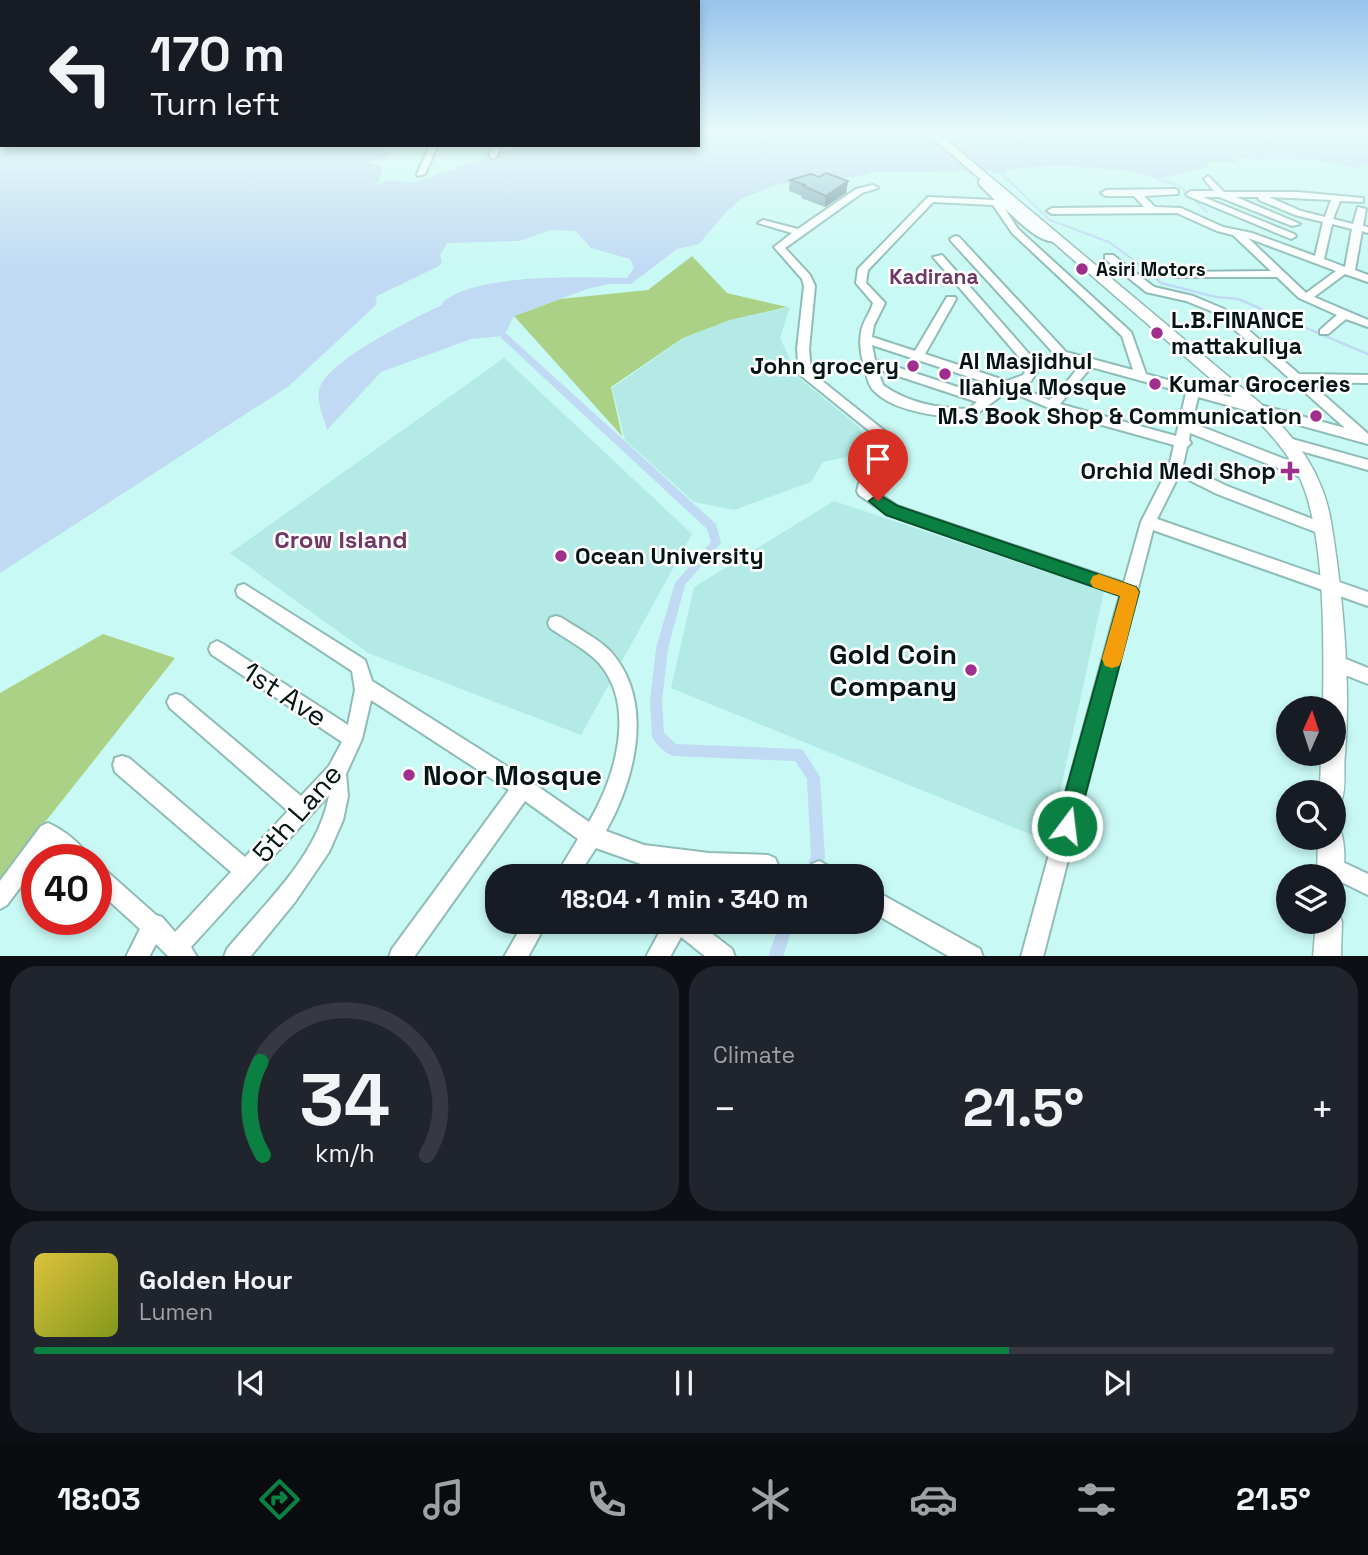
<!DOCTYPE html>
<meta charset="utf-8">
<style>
:root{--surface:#171b24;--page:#20242c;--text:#f1f3f6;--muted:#9ea1a6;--line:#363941;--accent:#0b8043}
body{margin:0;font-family:"Space Grotesk",sans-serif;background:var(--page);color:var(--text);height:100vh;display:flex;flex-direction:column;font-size:26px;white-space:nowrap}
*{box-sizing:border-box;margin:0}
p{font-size:23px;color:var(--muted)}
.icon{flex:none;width:38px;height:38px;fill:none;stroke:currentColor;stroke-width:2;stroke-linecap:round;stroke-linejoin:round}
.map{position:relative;height:956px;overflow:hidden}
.side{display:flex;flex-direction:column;gap:10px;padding:10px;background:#0d0f14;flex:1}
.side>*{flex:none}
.banner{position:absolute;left:0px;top:0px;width:700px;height:147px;box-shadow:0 4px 10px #0003;background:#171b24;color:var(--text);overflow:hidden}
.needle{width:46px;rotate:3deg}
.controls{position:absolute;left:1276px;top:696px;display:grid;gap:14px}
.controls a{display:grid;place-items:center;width:70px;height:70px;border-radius:50%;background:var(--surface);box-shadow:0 4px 10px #0003;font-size:35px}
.speed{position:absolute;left:21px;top:844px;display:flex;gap:14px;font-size:35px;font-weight:700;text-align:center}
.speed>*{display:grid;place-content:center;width:91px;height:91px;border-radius:50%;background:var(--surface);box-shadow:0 4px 10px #0003;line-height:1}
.speed .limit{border:10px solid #d22;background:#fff;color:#111}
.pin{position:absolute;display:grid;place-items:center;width:60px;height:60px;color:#fff;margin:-72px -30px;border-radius:50% 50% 50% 0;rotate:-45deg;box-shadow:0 0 7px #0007}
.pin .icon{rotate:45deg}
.me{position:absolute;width:77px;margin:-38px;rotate:15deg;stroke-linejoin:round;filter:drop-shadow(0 0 5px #0008)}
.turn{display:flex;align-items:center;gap:24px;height:147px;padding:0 35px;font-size:32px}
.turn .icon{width:91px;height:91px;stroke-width:2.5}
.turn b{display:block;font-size:49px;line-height:60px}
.big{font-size:52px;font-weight:600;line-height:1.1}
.side .card{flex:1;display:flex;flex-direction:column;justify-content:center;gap:10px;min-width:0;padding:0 24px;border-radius:28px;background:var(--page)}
.side .dial{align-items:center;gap:0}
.dial svg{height:182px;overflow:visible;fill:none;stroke:var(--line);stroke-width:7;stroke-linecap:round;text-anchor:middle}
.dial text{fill:var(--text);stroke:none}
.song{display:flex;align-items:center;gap:21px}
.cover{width:84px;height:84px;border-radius:10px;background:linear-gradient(135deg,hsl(50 70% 55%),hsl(70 70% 35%))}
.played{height:7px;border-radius:4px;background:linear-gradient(90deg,var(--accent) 75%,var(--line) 75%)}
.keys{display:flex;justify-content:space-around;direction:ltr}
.heat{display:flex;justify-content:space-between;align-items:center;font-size:38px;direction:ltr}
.side .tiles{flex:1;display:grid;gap:10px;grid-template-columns:1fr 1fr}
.card:last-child{grid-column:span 2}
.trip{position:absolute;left:485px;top:864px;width:399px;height:70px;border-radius:28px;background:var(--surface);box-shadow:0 4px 10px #0003;font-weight:600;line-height:70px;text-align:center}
.menu{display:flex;height:112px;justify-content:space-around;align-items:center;background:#090b0e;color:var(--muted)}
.menu .icon{width:49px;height:49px}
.menu .active{color:var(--accent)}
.menu b{font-size:32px;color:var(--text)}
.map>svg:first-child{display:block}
</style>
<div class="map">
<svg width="1368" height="957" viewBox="0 0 1368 957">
<rect width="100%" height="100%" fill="#c9f9f4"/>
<path fill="#b3eae5" d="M 790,307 L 780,338 L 798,377 L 859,427 L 864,439 L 864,453 L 823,462 L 811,482 L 734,510 L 694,502 L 625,440 L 612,388 L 684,338 L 730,320 Z
M 504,358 L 692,534 L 581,735 L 368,653 L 230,553 Z
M 834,501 L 1104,591 L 1049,842 L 671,688 L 694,587 Z"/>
<path fill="#aad186" d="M 692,256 L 727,293 L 787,307 L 730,320 L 683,338 L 611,387 L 622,436 L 514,316 L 560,299 L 648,290 Z
M 103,634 L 175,658 L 0,879 L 0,693 Z"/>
<path fill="#c0daf3" d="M 0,133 L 2,145 L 393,145 L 384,159 L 368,162 L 382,166 L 380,178 L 375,185 L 391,180 L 413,183 L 493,156 L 496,151 L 503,149 L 546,145 L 698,145 L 698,133 L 1368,133 L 1368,165 L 1363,164 L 1355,169 C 1308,153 1278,162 1232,158 L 1239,163 L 1210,161 L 1207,167 L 1158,179 L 1130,171 L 1065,166 L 1033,167 L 1010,170 L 1003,175 L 990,171 L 873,172 L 861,176 L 779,184 L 743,198 L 726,212 L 699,244 L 677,249 L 631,284 L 610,284 L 590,288 L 514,316 L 504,336 L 471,339 L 381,372 L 327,430 C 324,418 315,399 320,387 C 331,359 414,318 442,305 L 443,302 C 477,273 582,277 627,278 L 634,268 L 630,259 L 591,248 L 576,231 L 551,230 L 519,241 L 447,243 L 440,255 L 442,262 L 439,266 L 375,297 L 377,301 L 375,306 L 289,386 L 0,573 Z"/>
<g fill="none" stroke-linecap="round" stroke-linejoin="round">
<path stroke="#c0daf3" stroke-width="2" d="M 1003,175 L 1050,220 L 1109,242 L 1147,270
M 1158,179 L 1180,186 L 1207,212"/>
<path stroke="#c0daf3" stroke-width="2.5" d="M 1145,268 L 1161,283 L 1216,297 L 1238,299 L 1368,354"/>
<path fill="#c0daf3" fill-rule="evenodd" d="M 501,334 L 507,334 L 716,524 L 721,543 L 685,585 L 668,648 L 662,701 L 664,733 L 676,744 L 798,749 L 803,750 L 820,777 L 825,858 L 817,877 L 802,877 L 811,857 L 807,779 L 795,761 L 673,756 C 665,753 655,744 652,736 L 650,701 L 656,648 L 675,583 L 711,542 L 707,529 L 501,338 Z
M 780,922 L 794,922 L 783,957 L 768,957 Z"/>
<g stroke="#8fbcb8" stroke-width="4">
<path id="minor" d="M 430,145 L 438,145 L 425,174 L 418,176 L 417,174 Z
M 493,145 L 501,145 L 497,156 L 493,159 L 489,156 Z
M 1208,176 L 1224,192 L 1297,192 L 1363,198 L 1363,202 L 1340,201 L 1333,219 L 1353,224 L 1358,207 L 1366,209 L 1363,226 L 1368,227 L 1368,233 L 1362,231 L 1355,270 L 1368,275 L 1368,282 L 1345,274 L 1314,297 L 1368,320 L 1368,327 L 1346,319 L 1328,334 L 1320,334 L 1320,330 L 1337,315 L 1299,298 L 1277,277 L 1174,277 L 1174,273 L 1178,272 L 1271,271 L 1233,235 L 1217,231 L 1177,213 L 1052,214 L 1047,211 L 1052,208 L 1144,207 L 1134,196 L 1106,196 L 1101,193 L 1106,190 L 1175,189 L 1178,190 L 1178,194 L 1144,196 L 1155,207 L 1181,208 L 1223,227 L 1252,233 L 1315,256 L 1323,222 L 1295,215 L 1259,200 L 1258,197 L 1236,197 L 1300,224 L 1292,226 L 1219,197 L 1203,197 L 1294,234 L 1296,236 L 1291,239 L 1188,196 L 1186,194 L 1191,191 L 1214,191 L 1204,179 ZM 1269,197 L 1331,200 L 1325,217 L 1301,211 ZM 1332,224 L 1352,229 L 1345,267 L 1324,259 ZM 1248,238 L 1336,271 L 1306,293 Z
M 979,180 L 985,180 C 1004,199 1035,232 1061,237 L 1062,239 C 1044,250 1018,220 1005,209 L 1018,229 L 1131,332 L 1146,374 L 1345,428 L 1216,313 L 1186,301 L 1146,292 L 1105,259 L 1105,255 L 1113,255 L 1154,287 L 1193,296 L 1224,309 L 1299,374 L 1368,375 L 1368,383 L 1309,382 L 1366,432 L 1368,434 L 1368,444 L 1198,397 L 1192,423 L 1313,470 L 1315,474 L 1308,479 L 1303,478 L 1190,433 L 1189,440 L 1191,443 L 1187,447 L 1183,465 L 1227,486 L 1328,525 L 1330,529 L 1328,533 L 1318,533 L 1217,494 L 1179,475 L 1157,519 L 1368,592 L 1368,606 L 1153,530 L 1043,957 L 1021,957 L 1120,595 L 887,514 L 859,495 L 857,491 L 872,433 L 799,374 L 797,349 L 804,286 L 802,279 L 774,247 L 792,233 L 758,223 L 763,220 L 798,229 L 856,189 L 873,185 L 878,188 L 862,193 L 785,248 L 810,275 L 815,286 L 809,349 L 811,372 L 886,432 L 872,489 L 897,506 L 1124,583 L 1141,522 L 1169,467 L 1174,445 L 1066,415 L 1008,391 L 971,418 C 943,417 894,413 873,390 C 868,385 866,373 864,365 C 861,355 859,344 861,333 C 862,322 870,314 873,303 L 856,283 L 858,269 L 928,197 L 995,200 L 979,184 ZM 933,202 L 993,205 L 1012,233 L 1122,336 L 1133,370 L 1066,352 L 959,237 L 955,236 L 950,239 L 951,241 L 1058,358 L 1081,364 L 1058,393 L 1049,400 L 1018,386 L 1031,381 L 1038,370 L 1030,355 L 942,255 L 933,257 L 1019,357 L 1026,370 L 1023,375 L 1007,381 L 925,354 L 956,299 L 955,297 L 947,297 L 915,351 L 872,337 L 874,325 L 885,303 L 866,283 L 868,270 ZM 872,345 L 997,386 L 985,396 L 875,360 ZM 1091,367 L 1186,393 L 1176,436 L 1060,404 ZM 877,369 L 977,402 L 968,409 C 937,408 908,403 883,385 Z
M 1285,437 L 1368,460 L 1368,470 L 1280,445 L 1278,442 Z
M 244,584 L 365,660 L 372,681 L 530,781 L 589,822 C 615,778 637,707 599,663 C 586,649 566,639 550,628 L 548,623 L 550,618 L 556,616 L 562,618 C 578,629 598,638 611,652 C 655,702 635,779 606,831 L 644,845 L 709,853 L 768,855 L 775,858 L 778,865 L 775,872 L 768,875 L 709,873 L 644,865 L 596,848 L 577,877 L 555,877 L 578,839 L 525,801 L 414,957 L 389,957 L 392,949 L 509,790 L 371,700 L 362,739 L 346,774 L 348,796 L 343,820 L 329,852 L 295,902 L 250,957 L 224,957 L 227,949 C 265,903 318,856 329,795 L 191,947 L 197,957 L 169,957 L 156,944 L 149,957 L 126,957 L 140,929 L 96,889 L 96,865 L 103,868 L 156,915 L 162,917 L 175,932 L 231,872 L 115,772 L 113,765 L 115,758 L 122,756 L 129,758 L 245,857 L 288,811 L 170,708 L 167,702 L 170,696 L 176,694 L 182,696 L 301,796 L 329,766 L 342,742 L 211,654 L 209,649 L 211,644 L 217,641 L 223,644 L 348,725 L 355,690 L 352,671 L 238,596 L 236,591 L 238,586 Z
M 1336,655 L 1368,668 L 1368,684 L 1330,669 L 1327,663 L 1330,657 Z
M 48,823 C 62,829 84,845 89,859 L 64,859 L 50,848 L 41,859 L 37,859 L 37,865 L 7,905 L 0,909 L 0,881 L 41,826 Z
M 1330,856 L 1368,874 L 1368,895 L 1323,873 L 1320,866 L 1323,859 Z
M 819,861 L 836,870 L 839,877 L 811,877 L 809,871 L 812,864 Z
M 872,889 L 980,949 L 983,957 L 950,957 L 872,912 Z
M 524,922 L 547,922 L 528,957 L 504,957 Z
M 665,922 L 697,922 L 732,949 L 735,957 L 706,957 L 681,937 L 670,957 L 646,957 Z"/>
</g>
<g stroke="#8fbcb8" stroke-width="3">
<path id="major" d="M 927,133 L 938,133 L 1260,403 C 1284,427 1307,452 1320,484 C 1331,508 1333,536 1337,562 C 1345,624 1350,692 1345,754 C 1343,770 1347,786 1341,802 L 1334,804 L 1334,793 L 1320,793 L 1321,754 L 1334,754 L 1334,709 L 1323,709 C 1324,646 1326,529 1298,474 C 1286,450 1267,430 1248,411 Z
M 1334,826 L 1340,829 C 1346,845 1346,870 1339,886 L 1334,889 L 1334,877 L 1317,877 L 1318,838 L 1334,838 Z
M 1334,910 L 1339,912 L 1342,922 L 1341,957 L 1313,957 L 1316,922 L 1334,922 Z"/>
</g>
<use href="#minor" fill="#fff" fill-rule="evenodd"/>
<use href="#major" fill="#fff" fill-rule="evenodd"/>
</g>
<path fill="#87acb7" d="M 790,180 L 848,181 L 846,193 L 825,207 L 801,198 L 802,196 L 789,191 Z"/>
<path fill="#6e8c95" d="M 848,181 L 846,193 L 825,207 L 826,196 Z"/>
<path fill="#9dc8d5" stroke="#6e8c95" stroke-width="2" d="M 826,173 L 848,181 L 826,196 L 803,186 L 805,185 L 790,180 L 811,174 L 819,177 Z"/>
<linearGradient id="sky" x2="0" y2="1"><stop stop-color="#98c3ec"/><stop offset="0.5" stop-color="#e7fcfa"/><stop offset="1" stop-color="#e7fcfa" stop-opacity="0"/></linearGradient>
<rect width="1368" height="267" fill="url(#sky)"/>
<path fill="#0b8043" stroke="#07532c" stroke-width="2" d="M 878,494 L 898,506 L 1136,587 L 1139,592 L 1075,834 L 1067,838 L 1059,834 L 1056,826 L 1120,596 L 886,515 L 869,501 Z"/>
<path fill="#f59e0b" d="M 1099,574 L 1136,587 L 1139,592 L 1122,659 L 1119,666 L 1112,668 L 1105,666 L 1102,659 L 1120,596 L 1093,587 L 1090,582 L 1093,576 Z"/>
<g fill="#9f2f8c" stroke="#fff" stroke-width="2.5">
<circle cx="1082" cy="269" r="7"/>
<circle cx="1157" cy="333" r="7"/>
<circle cx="913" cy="366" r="7"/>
<circle cx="945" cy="374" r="7"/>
<circle cx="1155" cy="384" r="7"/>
<circle cx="1316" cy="416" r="7"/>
<path d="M1286.5 460.5h7v7h7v7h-7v7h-7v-7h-7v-7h7z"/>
<circle cx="561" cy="556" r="7"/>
<circle cx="971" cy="670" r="7"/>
<circle cx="409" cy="775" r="7"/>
</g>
<g text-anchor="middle" stroke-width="5" stroke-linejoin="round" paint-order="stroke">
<g font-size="19" font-weight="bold" fill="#041514" stroke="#fff" text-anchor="start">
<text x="1096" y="276">Asiri Motors</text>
</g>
<g font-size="21" font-weight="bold" fill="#6f3763" stroke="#fff">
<text x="934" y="284">Kadirana</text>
</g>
<g font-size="23" font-weight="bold" fill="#041514" stroke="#fff" text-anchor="start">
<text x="1171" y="328">L.B.FINANCE<tspan x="1171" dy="26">mattakuliya</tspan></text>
<text x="959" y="369">Al Masjidhul<tspan x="959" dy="26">Ilahiya Mosque</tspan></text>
<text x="899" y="374" text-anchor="end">John grocery</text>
<text x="1169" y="392">Kumar Groceries</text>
<text x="1302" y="424" text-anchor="end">M.S Book Shop &amp; Communication</text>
<text x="1276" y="479" text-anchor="end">Orchid Medi Shop</text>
<text x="575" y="564">Ocean University</text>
</g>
<g font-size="24" font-weight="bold" fill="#6f3763" stroke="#fff">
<text x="341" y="548">Crow Island</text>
</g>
<g font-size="28" font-weight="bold" fill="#041514" stroke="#fff" text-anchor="end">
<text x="957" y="664">Gold Coin<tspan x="957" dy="32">Company</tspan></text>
<text x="423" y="785" text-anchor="start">Noor Mosque</text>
</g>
<g font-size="28" fill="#041514" stroke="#fff">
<text transform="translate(285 694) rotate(33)" y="10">1st Ave</text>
<text transform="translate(297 813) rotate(-49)" y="10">5th Lane</text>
</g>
</g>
</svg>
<div class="controls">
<a><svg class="needle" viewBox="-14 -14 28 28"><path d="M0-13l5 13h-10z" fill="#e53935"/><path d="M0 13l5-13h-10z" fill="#9ea1a6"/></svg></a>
<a><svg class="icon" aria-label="search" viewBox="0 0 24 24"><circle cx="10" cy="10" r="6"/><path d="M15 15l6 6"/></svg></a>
<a><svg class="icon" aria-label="layers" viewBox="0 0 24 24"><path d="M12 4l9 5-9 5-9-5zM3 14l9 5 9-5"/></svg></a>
</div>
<div class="speed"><div class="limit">40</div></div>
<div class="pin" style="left:878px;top:501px;background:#d93025"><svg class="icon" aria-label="arrive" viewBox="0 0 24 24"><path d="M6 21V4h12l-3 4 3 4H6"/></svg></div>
<svg class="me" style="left:1067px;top:826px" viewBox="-20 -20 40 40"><circle r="17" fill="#0b8043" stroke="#fff" stroke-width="3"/><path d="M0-11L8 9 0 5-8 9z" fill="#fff"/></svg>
<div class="trip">18:04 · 1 min · 340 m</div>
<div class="banner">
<div class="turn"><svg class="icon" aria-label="left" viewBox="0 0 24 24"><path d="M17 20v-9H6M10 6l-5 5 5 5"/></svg><div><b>170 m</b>Turn left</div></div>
</div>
</div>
<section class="side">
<div class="tiles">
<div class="card dial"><svg viewBox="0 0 100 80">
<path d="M14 69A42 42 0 1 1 86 69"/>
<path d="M14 69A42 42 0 0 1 13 28" stroke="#0b8043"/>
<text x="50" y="56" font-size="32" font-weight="700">34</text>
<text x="50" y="72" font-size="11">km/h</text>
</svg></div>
<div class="card"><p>Climate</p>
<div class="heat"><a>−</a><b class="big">21.5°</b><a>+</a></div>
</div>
<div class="card">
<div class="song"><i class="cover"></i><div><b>Golden Hour</b><p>Lumen</p></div></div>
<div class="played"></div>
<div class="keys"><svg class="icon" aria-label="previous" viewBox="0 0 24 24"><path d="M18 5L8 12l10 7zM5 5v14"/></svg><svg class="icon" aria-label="pause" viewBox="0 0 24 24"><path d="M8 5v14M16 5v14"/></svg><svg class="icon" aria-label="next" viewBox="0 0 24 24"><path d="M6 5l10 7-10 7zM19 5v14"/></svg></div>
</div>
</div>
</section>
<nav class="menu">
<b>18:03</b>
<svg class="icon active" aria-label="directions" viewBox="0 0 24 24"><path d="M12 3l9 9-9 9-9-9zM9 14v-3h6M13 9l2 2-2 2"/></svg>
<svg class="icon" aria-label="music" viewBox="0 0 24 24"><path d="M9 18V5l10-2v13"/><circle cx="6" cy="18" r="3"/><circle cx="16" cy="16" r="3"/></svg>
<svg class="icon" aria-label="phone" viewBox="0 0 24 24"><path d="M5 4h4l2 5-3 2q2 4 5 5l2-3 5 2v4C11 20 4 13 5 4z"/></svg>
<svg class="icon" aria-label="climate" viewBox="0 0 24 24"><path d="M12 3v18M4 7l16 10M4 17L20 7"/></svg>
<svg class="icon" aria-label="car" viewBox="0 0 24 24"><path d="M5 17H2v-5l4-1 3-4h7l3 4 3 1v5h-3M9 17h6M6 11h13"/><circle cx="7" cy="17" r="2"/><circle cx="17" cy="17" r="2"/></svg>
<svg class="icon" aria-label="filters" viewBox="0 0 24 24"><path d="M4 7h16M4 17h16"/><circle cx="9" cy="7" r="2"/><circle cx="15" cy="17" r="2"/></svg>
<b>21.5°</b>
</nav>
